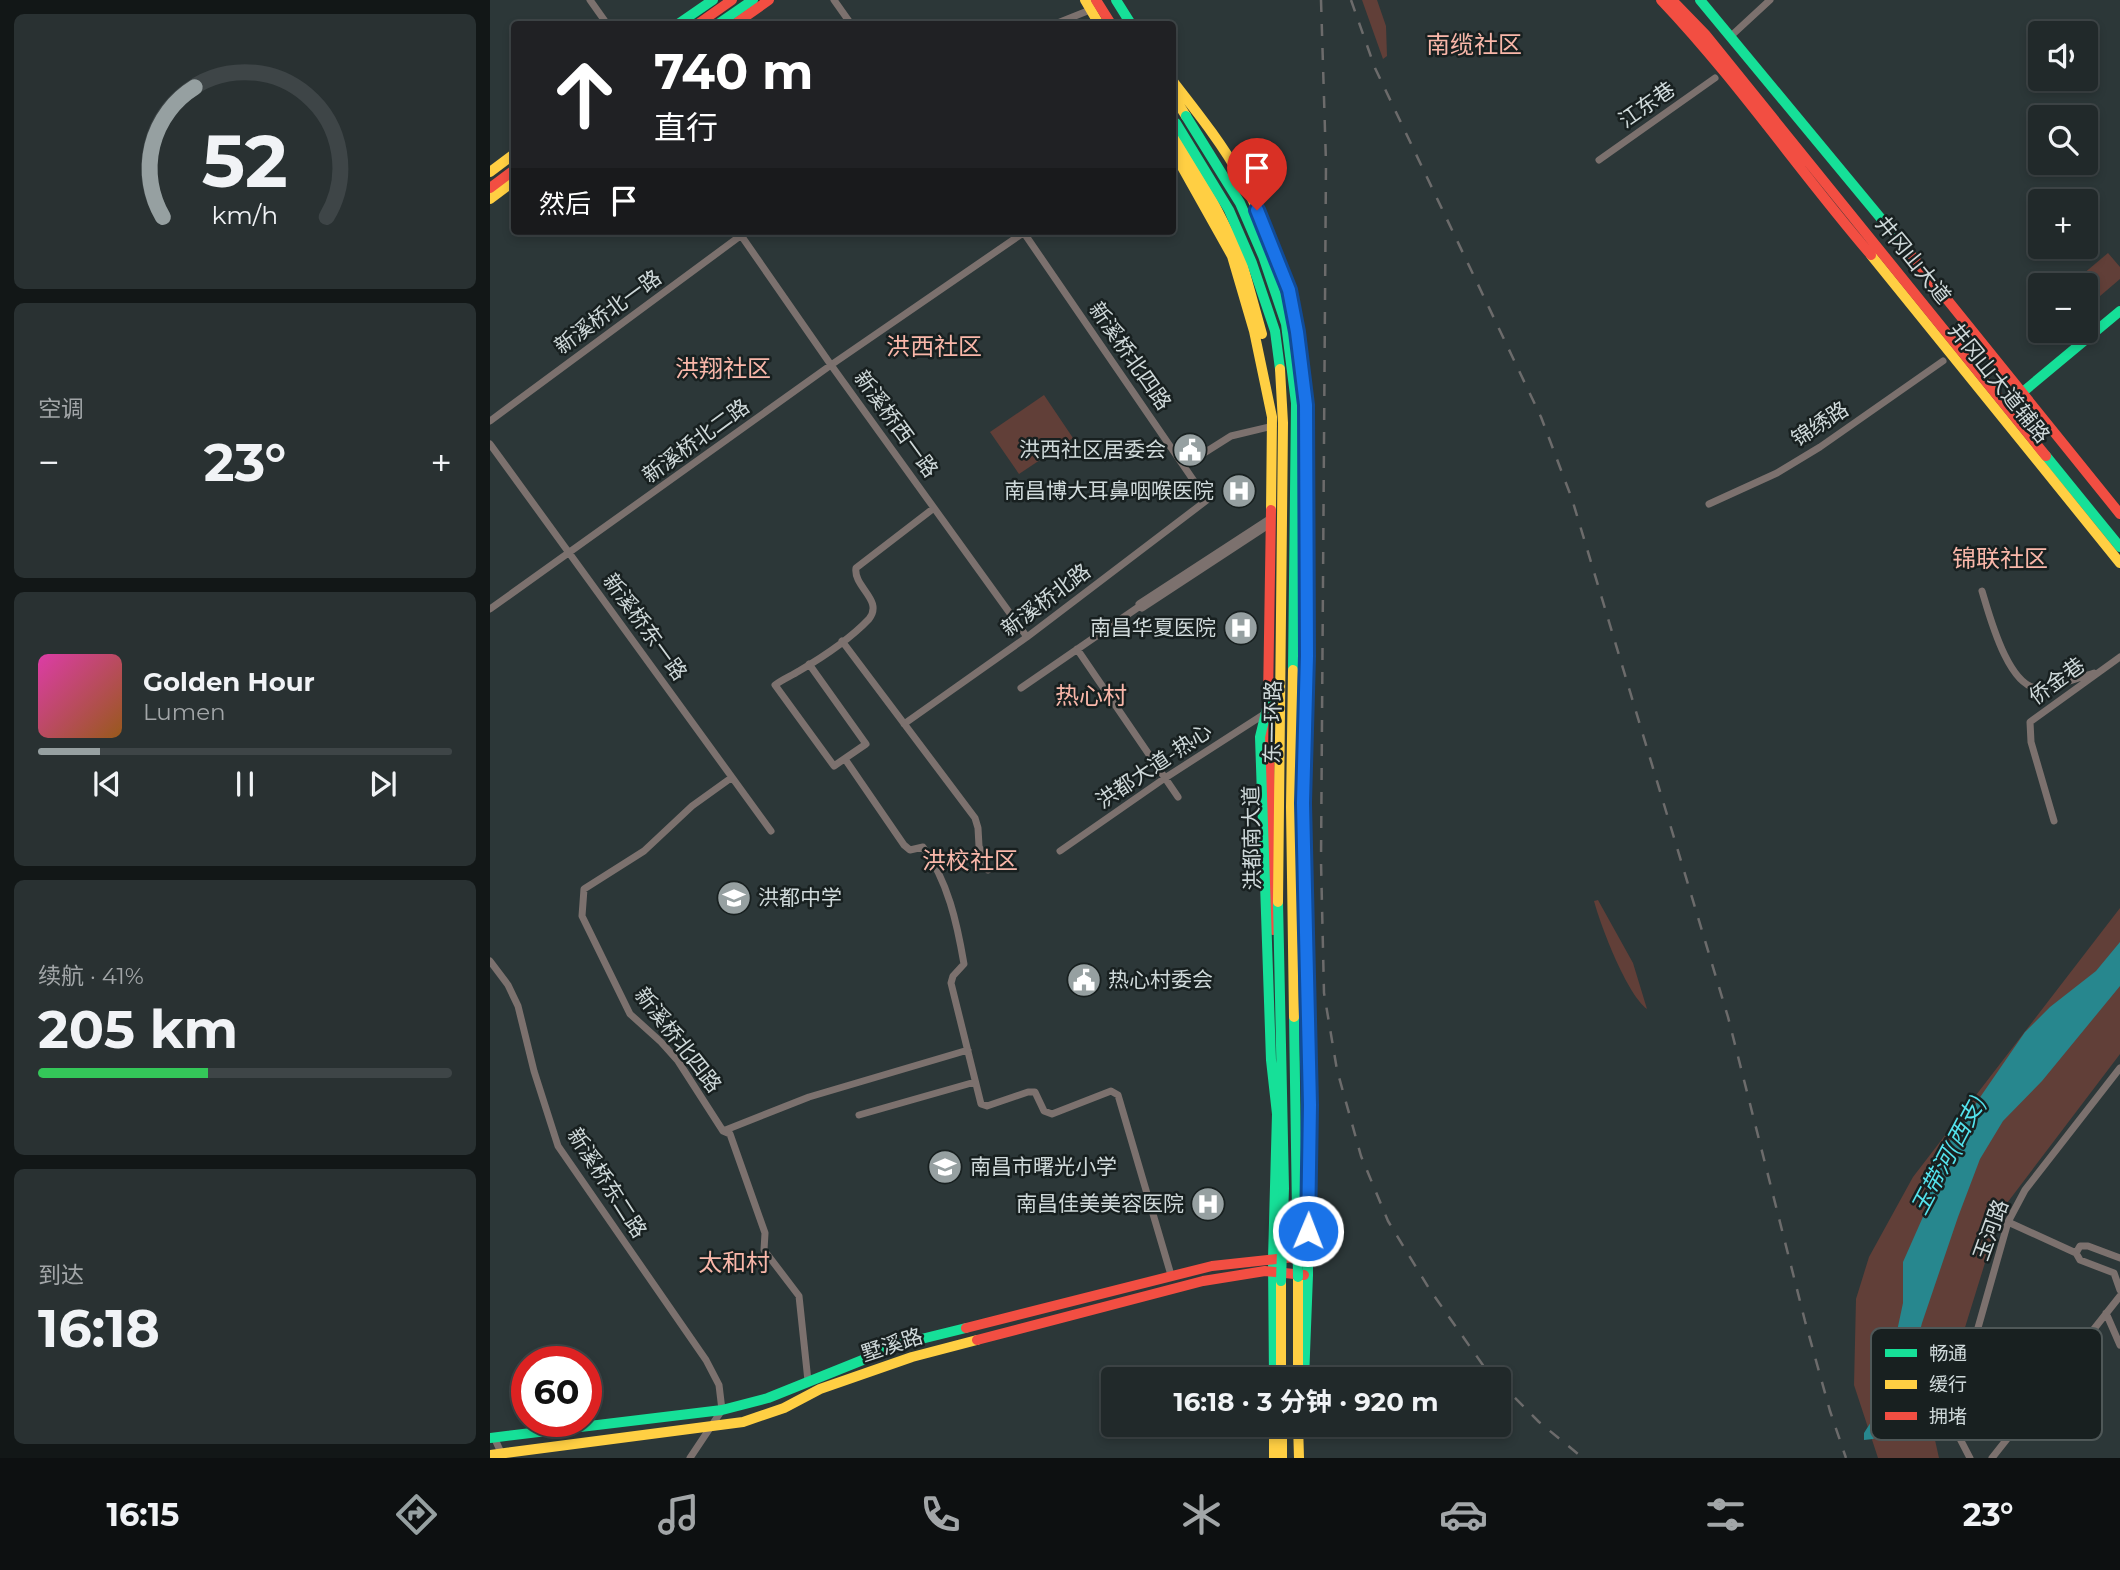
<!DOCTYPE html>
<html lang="zh">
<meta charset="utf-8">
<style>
:root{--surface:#21292a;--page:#293132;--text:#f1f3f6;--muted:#a2a6a8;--line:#3e4547;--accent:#96a0a1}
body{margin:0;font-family:Montserrat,"Noto Sans SC",sans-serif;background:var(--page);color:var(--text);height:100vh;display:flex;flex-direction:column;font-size:26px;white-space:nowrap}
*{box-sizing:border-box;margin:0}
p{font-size:23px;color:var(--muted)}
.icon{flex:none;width:38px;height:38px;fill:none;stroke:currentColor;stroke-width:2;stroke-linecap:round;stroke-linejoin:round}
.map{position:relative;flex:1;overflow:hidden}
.side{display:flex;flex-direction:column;gap:14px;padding:14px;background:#121717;width:490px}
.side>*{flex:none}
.top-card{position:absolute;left:21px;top:21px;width:665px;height:214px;border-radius:7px;box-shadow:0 4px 10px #0003,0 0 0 2px var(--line);background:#202124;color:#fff;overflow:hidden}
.buttons{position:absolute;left:1538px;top:21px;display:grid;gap:14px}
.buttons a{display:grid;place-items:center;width:70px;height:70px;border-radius:7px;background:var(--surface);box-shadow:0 4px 10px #0003,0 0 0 2px var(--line);font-size:35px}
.speed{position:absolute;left:21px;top:1346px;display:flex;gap:14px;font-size:35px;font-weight:700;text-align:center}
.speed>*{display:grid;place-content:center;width:91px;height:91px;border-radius:50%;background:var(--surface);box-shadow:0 4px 10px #0003,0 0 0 2px var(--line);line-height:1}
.speed .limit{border:10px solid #d22;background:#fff;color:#111}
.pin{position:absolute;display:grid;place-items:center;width:60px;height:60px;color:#fff;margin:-72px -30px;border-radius:50% 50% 50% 0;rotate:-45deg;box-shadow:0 0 7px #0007}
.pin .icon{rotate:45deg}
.me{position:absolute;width:77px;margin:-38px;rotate:1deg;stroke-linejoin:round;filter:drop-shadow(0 0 5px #0008)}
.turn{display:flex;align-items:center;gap:24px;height:147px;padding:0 28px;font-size:32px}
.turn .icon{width:91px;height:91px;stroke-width:2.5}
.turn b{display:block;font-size:49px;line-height:60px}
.then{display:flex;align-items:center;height:66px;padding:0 28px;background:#0003;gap:14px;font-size:26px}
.big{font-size:52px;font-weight:700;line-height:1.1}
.side .widget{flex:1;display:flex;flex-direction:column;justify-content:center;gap:10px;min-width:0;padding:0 24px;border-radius:10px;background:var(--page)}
.side .dial{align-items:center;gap:0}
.dial svg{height:182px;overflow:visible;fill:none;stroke:var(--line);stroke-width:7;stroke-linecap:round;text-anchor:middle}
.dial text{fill:var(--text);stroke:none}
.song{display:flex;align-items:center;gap:21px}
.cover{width:84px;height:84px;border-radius:10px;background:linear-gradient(135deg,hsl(320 70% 55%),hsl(30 70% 35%))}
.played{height:7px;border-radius:4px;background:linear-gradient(90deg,var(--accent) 15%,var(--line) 15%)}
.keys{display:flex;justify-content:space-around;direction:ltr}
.heat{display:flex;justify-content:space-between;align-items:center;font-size:38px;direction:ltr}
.charge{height:10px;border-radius:5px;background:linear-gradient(90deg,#34c759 41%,var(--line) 0)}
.trip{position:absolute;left:611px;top:1367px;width:410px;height:70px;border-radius:7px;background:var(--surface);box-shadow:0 4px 10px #0003,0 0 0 2px var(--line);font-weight:700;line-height:70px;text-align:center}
.dock{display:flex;height:112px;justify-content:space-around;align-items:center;background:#0d1011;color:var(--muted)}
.dock .icon{width:49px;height:49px}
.dock .selected{color:var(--accent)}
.dock b{font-size:32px;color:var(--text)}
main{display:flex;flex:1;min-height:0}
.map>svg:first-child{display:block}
</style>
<main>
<section class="side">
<div class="widget dial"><svg viewBox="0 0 100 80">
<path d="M14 69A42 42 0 1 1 86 69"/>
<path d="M14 69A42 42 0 0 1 28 12" stroke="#96a0a1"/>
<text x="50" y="56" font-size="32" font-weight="700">52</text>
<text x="50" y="72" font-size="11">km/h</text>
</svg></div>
<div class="widget"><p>空调</p>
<div class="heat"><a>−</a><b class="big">23°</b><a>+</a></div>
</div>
<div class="widget">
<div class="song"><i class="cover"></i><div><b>Golden Hour</b><p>Lumen</p></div></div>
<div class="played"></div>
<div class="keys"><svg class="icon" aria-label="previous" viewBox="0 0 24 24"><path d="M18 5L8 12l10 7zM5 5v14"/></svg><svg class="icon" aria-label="pause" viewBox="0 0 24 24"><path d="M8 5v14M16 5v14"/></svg><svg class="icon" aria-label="next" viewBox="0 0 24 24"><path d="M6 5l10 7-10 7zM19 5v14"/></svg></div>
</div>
<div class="widget"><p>续航 · 41%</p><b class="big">205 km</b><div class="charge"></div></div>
<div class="widget"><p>到达</p><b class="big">16:18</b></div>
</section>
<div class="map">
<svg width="1630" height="1458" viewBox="0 0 1630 1458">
<rect width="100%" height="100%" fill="#2c3738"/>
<path fill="#613f38" d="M 872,0 L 887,0 L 896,26 L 897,56 L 893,59 Z
M 1618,253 L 1630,267 L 1630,279 L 1596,308 L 1596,285 L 1580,285 Z
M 554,395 L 583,438 L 529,474 L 500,432 Z
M 1108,900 L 1143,963 L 1157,1009 C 1137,994 1111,927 1104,901 Z
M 1630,908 L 1630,1054 L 1511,1211 L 1443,1431 L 1449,1458 L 1388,1458 L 1364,1385 L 1366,1299 L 1379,1257 L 1423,1177 Z"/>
<path fill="#27878e" d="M 1630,942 L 1630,986 L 1552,1081 L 1513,1121 L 1490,1159 L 1468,1217 L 1432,1323 L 1419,1373 L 1407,1404 L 1391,1434 L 1383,1439 L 1374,1440 L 1374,1433 L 1386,1414 L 1396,1383 L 1413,1303 L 1413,1262 L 1436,1210 C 1433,1198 1439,1183 1440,1170 L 1535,1032 L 1560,1007 L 1606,971 Z"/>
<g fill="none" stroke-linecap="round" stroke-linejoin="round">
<path stroke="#7c716e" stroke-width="7" d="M 100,0 L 117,24
M 344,0 L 361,24
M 565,24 L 600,10
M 1241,36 L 1280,0
M 1109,160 L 1225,78
M 248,231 L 341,365 L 537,637
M 0,421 L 257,231
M 0,444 L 281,831
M 695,465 L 741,436 L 783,426
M 1219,504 L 1287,473 L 1330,447 L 1453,361
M 780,524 L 652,608 L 649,604 L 781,518
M 1492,591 C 1499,614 1519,692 1551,688 C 1568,686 1587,678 1604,673
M 0,609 L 341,365 L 536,231
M 352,641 L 485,818 L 488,828 L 489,846 L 498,870
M 587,649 L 688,797
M 319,664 L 376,744 L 344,766 L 285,685 C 293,679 301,676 309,671 C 333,657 360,639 379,619 C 394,600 363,587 366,568 L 444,508
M 531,688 L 650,606
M 414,724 L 537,637 L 717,500 L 534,233
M 355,759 L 414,845 L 420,850 L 433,847 C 458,881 467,923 474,964 L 463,976 L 461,983 L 491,1104 L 497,1106 L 538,1092 L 545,1092 L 554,1111 L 562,1114 L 621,1091 L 628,1095 L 681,1275
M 241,778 L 202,806 L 154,851 L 94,889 L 92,916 L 140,1014 L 171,1042 L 188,1061 L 233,1131 L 240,1134 L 275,1233 L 274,1250 L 309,1296 L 318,1381
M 1564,821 L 1541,742 L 1540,722 L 1630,657
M 570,851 L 675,778 L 776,713
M 0,961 L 18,985 L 28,1006 L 44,1071 L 68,1146 L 216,1360 L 229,1385 L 232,1410 L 200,1458
M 369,1115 L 485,1082
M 233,1131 L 319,1097 L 478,1050
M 1518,1222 L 1586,1253
M 1630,1258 L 1598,1246 L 1590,1246 L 1586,1253 L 1590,1260 L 1624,1273 L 1630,1290
M 1616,1313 L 1630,1345
M 4,1437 L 13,1457
M 1480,1458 L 1467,1433 L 1478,1363 L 1518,1222 L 1535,1190 L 1630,1068
M 1502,1458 L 1630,1296"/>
<path stroke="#16e098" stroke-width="10" d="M 626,0 L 641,24
M 1210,0 L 1422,256
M 188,24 L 223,0
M 228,24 L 263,0
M 801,332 L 816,405 L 817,656 L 815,736
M 1516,406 L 1630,311
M 1556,456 L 1630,547
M 784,1379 L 783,1259 L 787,1114
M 814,1379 L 818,1275 L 818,1040
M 0,1438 L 232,1410 L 278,1398 L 415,1343 L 476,1328"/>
<path stroke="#ffcf43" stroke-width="10" d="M 595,0 L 609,24
M 682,80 C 706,111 731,142 750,176 C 771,212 784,252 799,290
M 682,94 L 696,116
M 682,134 L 722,200 L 750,255 L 772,334
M 682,149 L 742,256 L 764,331 L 782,417 L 781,510
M 0,172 L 24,154
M 0,199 L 24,181
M 1381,255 L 1630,563
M 808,1277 L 808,1379
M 791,1281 L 791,1379
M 784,1424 L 784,1458
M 792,1424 L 792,1458
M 808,1424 L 809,1458
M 0,1455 L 253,1422 L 294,1408 L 330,1389 L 422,1357 L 487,1340"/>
<path stroke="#f24e42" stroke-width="10" d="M 606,0 L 621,24
M 1171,0 C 1247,80 1309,171 1381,255
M 1182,0 L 1215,34 L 1556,456
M 208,24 L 242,0
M 245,24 L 279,0
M 0,188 L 24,170
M 1422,256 L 1630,514
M 799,290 L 808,340
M 781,510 L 778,699 L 783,930
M 815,736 L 813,803 L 818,1040
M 476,1328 L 722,1266 L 814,1256
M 487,1340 L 713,1281 L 775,1271 L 814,1275"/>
<path stroke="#6c6b6b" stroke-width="2.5" stroke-dasharray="12 12" stroke-linecap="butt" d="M 831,0 L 836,163 L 831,861 L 834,993 L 847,1070 L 871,1156 L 898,1221 L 940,1290 L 995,1368 L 1006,1379
M 861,0 L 885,68 L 1051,417 L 1082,499 L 1238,1017 L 1315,1321 L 1340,1411 L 1356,1458
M 1008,1381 L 1049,1422 L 1093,1458"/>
<path stroke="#16e098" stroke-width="10" d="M 696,116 L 750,203 L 773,256 L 796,324 L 806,403 L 803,670
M 686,123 L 739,210 L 762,263 L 785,331 L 790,369
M 779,700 L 770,737 L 781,1060 L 788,1123
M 788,902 L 794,1188 L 791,1281
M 804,1017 L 808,1277"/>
<path stroke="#ffcf43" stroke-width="10" d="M 803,670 L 801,807 L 804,1017
M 788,902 L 793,423 L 790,369"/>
</g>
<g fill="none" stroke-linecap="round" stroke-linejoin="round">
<g stroke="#114b97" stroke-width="18">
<path id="route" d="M 767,210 L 799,290 L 807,332 L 816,405 L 817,656 L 813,803 L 820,1105 L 818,1231"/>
</g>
<use href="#route" stroke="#1a73e8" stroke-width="12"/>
</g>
<defs>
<g id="civic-disc" transform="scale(1.75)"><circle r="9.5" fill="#96a0a1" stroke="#182020"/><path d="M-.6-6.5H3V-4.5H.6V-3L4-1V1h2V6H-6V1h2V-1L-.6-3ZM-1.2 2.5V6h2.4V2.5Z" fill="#fff"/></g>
<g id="hospital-disc" transform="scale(1.75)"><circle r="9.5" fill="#96a0a1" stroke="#182020"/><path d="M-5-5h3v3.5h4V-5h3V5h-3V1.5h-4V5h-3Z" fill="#fff"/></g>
<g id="school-disc" transform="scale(1.75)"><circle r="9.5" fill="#96a0a1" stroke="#182020"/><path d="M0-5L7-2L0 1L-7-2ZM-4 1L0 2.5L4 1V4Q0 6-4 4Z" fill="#fff"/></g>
</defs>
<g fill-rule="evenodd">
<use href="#civic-disc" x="700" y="450"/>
<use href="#hospital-disc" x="749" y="491"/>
<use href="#hospital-disc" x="751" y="628"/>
<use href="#school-disc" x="244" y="898"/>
<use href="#civic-disc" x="594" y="980"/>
<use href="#school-disc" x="455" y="1167"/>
<use href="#hospital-disc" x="718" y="1204"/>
</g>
<g text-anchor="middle" stroke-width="5" stroke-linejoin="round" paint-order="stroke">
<g font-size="21" fill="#cfd9da" stroke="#182020">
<text transform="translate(1157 105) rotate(-35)" y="7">江东巷</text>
<text transform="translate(1423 260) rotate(51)" y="7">井冈山大道</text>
<text transform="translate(118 312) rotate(-36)" y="7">新溪桥北一路</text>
<text transform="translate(640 356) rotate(55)" y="7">新溪桥北四路</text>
<text transform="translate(1509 383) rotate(51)" y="7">井冈山大道辅路</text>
<text transform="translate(406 424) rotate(54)" y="7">新溪桥西一路</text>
<text transform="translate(1330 424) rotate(-33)" y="7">锦绣路</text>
<text transform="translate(206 441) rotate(-36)" y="7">新溪桥北二路</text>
<text transform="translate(556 600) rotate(-37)" y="7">新溪桥北路</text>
<text transform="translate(155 627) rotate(54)" y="7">新溪桥东一路</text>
<text transform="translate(1567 681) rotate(-36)" y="7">侨金巷</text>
<text transform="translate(783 722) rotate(-89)" y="7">东一环路</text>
<text transform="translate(664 766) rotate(-34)" y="7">洪都大道-热心</text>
<text transform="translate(762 838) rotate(-91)" y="7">洪都南大道</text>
<text transform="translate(188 1040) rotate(52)" y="7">新溪桥北四路</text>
<text transform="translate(117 1183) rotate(57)" y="7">新溪桥东二路</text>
<text transform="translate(1501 1230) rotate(-70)" y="7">玉河路</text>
<text transform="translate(402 1345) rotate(-18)" y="7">墅溪路</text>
</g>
<g font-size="21" fill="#cfd9da" stroke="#182020" text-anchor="end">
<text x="676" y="457">洪西社区居委会</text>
<text x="724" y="498">南昌博大耳鼻咽喉医院</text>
<text x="726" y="635">南昌华夏医院</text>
<text x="268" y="905" text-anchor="start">洪都中学</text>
<text x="618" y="987" text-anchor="start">热心村委会</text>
<text x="480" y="1174" text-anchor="start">南昌市曙光小学</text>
<text x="694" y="1211">南昌佳美美容医院</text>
</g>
<g font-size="23" font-style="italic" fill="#54e3ed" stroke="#182020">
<text transform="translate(1458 1155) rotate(-62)" y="8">玉带河(西支)</text>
</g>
<g font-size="24" fill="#f9b7a9" stroke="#182020">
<text x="984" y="53">南缆社区</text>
<text x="444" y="355">洪西社区</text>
<text x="233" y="377">洪翔社区</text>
<text x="1510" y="567">锦联社区</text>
<text x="601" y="704">热心村</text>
<text x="480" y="869">洪校社区</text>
<text x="244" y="1271">太和村</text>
</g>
</g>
<rect x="1381" y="1328" width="231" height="112" rx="10" fill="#182020" stroke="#4f5858" stroke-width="2"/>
<rect x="1395" y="1349" width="32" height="8" fill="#16e098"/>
<rect x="1395" y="1380" width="32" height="9" fill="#ffcf43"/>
<rect x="1395" y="1412" width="32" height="8" fill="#f24e42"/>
<g font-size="19" fill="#cfd9da">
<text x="1439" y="1360">畅通</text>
<text x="1439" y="1391">缓行</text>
<text x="1439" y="1423">拥堵</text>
</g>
</svg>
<div class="buttons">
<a><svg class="icon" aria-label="sound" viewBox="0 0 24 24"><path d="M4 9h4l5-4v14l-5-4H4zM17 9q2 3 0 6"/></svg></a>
<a><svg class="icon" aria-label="search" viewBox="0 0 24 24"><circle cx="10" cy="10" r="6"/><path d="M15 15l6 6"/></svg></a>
<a>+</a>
<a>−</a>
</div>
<div class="speed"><div class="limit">60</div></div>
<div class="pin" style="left:767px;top:210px;background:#d93025"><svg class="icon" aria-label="arrive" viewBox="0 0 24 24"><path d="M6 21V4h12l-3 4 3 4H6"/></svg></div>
<svg class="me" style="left:818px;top:1231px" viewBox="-20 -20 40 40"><circle r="17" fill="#1a73e8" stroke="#fff" stroke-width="3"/><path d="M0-11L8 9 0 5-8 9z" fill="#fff"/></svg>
<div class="trip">16:18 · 3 分钟 · 920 m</div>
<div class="top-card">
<div class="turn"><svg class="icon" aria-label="ahead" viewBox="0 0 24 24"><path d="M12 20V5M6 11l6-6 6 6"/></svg><div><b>740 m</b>直行</div></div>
<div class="then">然后<svg class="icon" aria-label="arrive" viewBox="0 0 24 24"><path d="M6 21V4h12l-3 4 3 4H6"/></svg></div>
</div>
</div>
</main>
<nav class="dock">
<b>16:15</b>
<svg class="icon selected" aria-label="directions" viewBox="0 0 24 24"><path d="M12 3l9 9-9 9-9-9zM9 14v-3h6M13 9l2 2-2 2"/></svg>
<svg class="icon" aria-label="music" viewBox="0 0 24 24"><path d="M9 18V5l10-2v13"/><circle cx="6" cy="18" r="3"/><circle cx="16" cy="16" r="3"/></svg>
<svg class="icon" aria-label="phone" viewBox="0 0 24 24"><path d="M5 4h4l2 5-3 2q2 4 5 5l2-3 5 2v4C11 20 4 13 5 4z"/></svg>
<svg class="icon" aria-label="climate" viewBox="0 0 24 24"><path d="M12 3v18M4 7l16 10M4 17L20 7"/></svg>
<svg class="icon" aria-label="car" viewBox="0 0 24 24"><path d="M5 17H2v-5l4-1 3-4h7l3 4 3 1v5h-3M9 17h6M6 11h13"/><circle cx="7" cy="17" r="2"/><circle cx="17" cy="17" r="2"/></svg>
<svg class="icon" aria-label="filters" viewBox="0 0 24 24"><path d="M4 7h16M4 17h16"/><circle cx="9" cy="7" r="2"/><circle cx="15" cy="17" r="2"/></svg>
<b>23°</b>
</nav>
